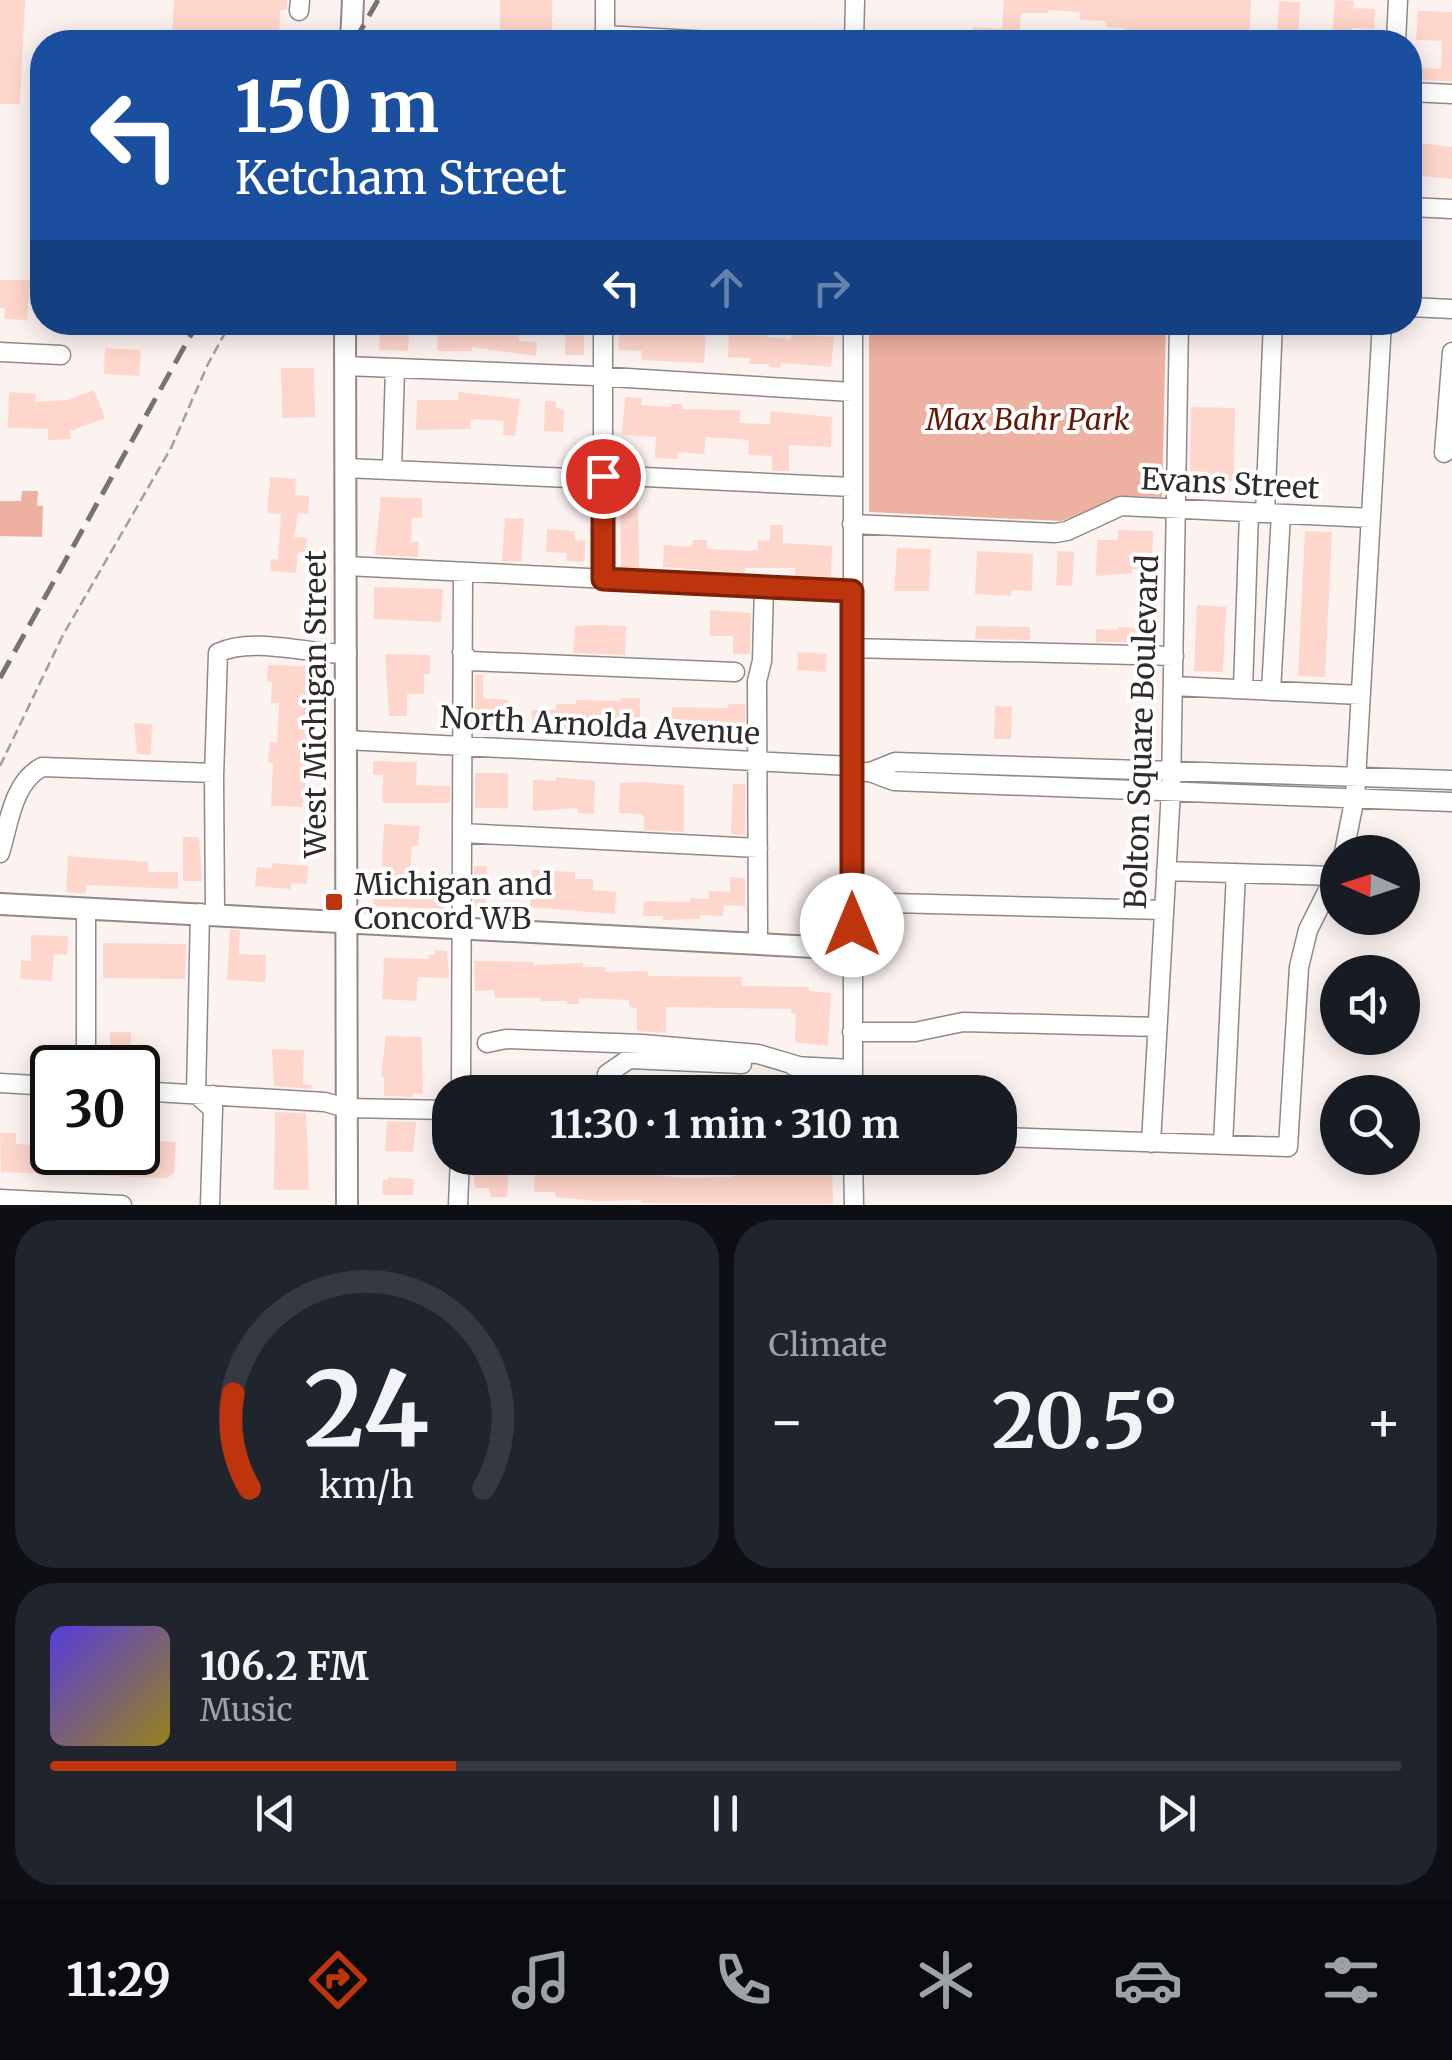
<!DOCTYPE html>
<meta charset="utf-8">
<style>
:root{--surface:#171b24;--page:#20242c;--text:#f1f3f6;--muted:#9ea1a6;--line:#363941;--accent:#be340c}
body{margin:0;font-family:Merriweather,serif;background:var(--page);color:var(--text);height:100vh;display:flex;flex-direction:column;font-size:38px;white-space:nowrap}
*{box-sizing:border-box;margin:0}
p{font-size:32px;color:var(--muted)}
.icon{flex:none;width:55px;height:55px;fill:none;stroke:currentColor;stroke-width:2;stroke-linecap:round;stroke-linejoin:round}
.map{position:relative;height:1205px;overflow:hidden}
.side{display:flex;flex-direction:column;gap:15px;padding:15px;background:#0d0f14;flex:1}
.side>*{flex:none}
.guide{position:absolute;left:30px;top:30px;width:1392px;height:305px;border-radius:40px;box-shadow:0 5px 25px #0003;background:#1a4fa0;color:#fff;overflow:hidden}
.needle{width:65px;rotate:273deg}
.buttons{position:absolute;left:1320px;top:835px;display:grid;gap:20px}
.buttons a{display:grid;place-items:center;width:100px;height:100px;border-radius:50%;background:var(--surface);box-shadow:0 5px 25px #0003;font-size:50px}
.speed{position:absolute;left:30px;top:1045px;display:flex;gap:20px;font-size:50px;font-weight:700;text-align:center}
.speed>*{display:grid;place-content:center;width:130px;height:130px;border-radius:50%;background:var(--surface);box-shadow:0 5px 25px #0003;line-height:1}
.speed .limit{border:5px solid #111;border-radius:15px;background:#fff;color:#111}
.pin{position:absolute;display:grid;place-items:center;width:85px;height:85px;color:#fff;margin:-42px;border:5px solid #fff;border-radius:50%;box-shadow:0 2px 10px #0007}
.me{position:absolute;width:110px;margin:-55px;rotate:0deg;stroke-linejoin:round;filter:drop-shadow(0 0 8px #0008)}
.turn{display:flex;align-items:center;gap:35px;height:210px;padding:0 40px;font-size:45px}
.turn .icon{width:130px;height:130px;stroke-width:2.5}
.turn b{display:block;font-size:70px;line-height:85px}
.lanes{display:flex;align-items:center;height:95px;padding:0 40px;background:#0003;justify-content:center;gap:50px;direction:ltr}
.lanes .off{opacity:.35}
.big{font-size:75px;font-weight:700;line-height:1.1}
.side .card{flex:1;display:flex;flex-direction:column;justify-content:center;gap:15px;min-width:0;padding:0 35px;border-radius:40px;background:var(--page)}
.side .dial{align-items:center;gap:0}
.dial svg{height:260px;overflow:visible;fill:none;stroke:var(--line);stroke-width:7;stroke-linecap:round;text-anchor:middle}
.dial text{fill:var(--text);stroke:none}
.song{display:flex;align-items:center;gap:30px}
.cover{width:120px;height:120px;border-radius:15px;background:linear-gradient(135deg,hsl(250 70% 55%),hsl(50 70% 35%))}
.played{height:10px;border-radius:5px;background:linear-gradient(90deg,var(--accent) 30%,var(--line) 30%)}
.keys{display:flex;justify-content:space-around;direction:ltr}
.heat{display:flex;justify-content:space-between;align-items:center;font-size:55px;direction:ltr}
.side .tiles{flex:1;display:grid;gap:15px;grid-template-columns:1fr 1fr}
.card:last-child{grid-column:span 2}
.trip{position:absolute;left:432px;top:1075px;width:585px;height:100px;border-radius:40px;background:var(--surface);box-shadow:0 5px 25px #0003;font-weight:700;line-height:100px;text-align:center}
.tabs{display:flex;height:160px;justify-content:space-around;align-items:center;background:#090b0e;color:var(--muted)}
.tabs .icon{width:70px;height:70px}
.tabs .selected{color:var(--accent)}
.tabs b{font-size:45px;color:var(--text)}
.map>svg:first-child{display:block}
</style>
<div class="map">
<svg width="1452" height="1205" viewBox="0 0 1452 1205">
<rect width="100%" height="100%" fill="#fcf2f0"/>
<path fill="#eeb1a1" d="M 869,323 L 1166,323 L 1162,497 L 1123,496 L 1062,521 L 869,512 Z
M 22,491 L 38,491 L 37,506 L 43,506 L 42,537 L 0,536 L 0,501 L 21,501 Z"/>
<path fill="#ffd6cb" d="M 0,0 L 25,0 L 20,104 L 0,104 Z
M 174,0 L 287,0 L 287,10 L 280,10 L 279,42 L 172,42 Z
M 500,0 L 552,0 L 552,37 L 500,37 Z
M 1004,0 L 1251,0 L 1249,39 L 1202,37 L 1203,32 L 1172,30 L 1148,31 L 1147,34 L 1125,33 L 1125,28 L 1106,27 L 1106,21 L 1080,20 L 1080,12 L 1048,10 L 1048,13 L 1021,13 L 1019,42 L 973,42 L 973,27 L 1002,29 Z
M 1335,0 L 1354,1 L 1353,8 L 1375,9 L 1374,29 L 1352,28 L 1351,40 L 1332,39 Z
M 1279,1 L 1300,2 L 1298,42 L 1277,42 Z
M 1418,11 L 1452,12 L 1452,81 L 1415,80 L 1416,67 L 1441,69 L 1442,41 L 1416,40 Z
M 1413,142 L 1452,147 L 1452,179 L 1411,175 Z
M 0,280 L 30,280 L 27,320 L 4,319 L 5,308 L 0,308 Z
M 380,322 L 456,322 L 456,326 L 481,328 L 481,322 L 520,322 L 519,341 L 537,342 L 536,356 L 472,347 L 472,351 L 437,351 L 438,335 L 409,335 L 408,351 L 379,350 Z
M 566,322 L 584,322 L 584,355 L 565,355 Z
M 621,322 L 635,322 L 640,327 L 706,330 L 704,363 L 641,360 L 642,351 L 618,350 Z
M 792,322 L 804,322 L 803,335 L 834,337 L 831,367 L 781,363 L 780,368 L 769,367 L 769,364 L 749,364 L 750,358 L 728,357 L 729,334 L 750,335 L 751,324 L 768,325 L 767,337 L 791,339 Z
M 105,348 L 141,350 L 139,376 L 104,374 Z
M 281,368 L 314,368 L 315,417 L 282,418 Z
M 94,390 L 105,418 L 70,431 L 71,439 L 48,440 L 48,429 L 8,428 L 9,392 L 36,394 L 35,402 L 68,400 Z
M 458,392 L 520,399 L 515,436 L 503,435 L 504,421 L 471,419 L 471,429 L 416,430 L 417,400 L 458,400 Z
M 625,397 L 642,398 L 641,405 L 671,407 L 671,404 L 682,404 L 682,409 L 740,410 L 739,423 L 770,424 L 771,411 L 832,417 L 831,447 L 789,445 L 789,471 L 772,471 L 772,456 L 748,455 L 749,440 L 706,437 L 704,454 L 678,452 L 677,459 L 655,458 L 656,437 L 622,435 Z
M 545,401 L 556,401 L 556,408 L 564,409 L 563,432 L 544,431 Z
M 1191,407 L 1235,408 L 1234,481 L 1190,478 Z
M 270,477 L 296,479 L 295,495 L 309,496 L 308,514 L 298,513 L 294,537 L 307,538 L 306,553 L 298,552 L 296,573 L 270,571 L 271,559 L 278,560 L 281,514 L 267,513 Z
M 620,490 L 638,491 L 639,568 L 621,567 Z
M 381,497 L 422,498 L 422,518 L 412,518 L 411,542 L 419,542 L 418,557 L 375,555 Z
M 505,518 L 524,519 L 521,562 L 502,561 Z
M 770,525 L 783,525 L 783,543 L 832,546 L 831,577 L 795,576 L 795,568 L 745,568 L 745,573 L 663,567 L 664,545 L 692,547 L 693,540 L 707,540 L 707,549 L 752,551 L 758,549 L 758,540 L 770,541 Z
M 547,529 L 575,531 L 575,540 L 586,541 L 584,562 L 566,561 L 567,553 L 546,552 Z
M 1118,530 L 1153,531 L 1152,569 L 1132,569 L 1132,573 L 1096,576 L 1097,540 L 1118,540 Z
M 1305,531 L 1332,532 L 1325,677 L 1298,676 Z
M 897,548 L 931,549 L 929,591 L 894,591 Z
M 977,551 L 1033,554 L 1032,591 L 1012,590 L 1011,596 L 975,594 Z
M 1058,551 L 1074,552 L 1072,586 L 1056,585 Z
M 374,587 L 443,589 L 441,622 L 374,619 Z
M 1197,605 L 1226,607 L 1223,672 L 1194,671 Z
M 710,610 L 751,613 L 750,654 L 733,654 L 733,636 L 710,636 Z
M 596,625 L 626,626 L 625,655 L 573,653 L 575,626 Z
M 976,626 L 1030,627 L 1030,640 L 975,639 Z
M 1118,627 L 1150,629 L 1149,642 L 1096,642 L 1096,629 L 1118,630 Z
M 798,652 L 827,654 L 825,672 L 797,670 Z
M 385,654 L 430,655 L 430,674 L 424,674 L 424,694 L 407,694 L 407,716 L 389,716 Z
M 268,665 L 307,666 L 308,768 L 302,807 L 271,806 L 273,763 L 268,762 L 270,742 L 277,743 L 279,703 L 271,703 L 272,682 L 267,681 Z
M 475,675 L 483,675 L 483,698 L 508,700 L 506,731 L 475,731 Z
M 621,698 L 640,698 L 640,738 L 577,738 L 575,730 L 532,731 L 532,710 L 556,710 L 556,704 L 576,704 L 576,700 L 620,701 Z
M 728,704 L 745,704 L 745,724 L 706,723 L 706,739 L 671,738 L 672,707 L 728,708 Z
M 995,706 L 1012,707 L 1011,739 L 994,739 Z
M 134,723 L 152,724 L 151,755 L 137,754 Z
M 373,761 L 417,762 L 416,785 L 450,786 L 450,803 L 382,803 L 383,775 L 373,775 Z
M 475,773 L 508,773 L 508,808 L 475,808 Z
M 556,777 L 595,781 L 594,814 L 578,813 L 578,808 L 533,811 L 533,780 L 556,781 Z
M 642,782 L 684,785 L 684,832 L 644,830 L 644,817 L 641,814 L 619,813 L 620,783 Z
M 733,784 L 745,784 L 745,835 L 731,834 Z
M 384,824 L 420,826 L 418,846 L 412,846 L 409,883 L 445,886 L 444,909 L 373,906 L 373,892 L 385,892 L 387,867 L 382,866 Z
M 183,837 L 199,837 L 202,881 L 183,881 Z
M 68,856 L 148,862 L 148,872 L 178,872 L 178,889 L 86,885 L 86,894 L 66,892 Z
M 273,863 L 308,866 L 307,884 L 291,883 L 291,889 L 255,886 L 257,867 L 272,868 Z
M 474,866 L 487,866 L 486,909 L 474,909 Z
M 532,870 L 575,872 L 575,879 L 593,879 L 593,890 L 616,892 L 615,914 L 530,907 Z
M 730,877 L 745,878 L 745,906 L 724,905 L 723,916 L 700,915 L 700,919 L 663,920 L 663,916 L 643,916 L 644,901 L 690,902 L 690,898 L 709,899 L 709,891 L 730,892 Z
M 230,930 L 240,930 L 239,954 L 266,955 L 265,982 L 227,980 Z
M 31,935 L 68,936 L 67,955 L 54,954 L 52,981 L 20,979 L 21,960 L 31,961 Z
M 103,943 L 186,944 L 185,979 L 103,978 Z
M 435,950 L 447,951 L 449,978 L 418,977 L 416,1001 L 382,999 L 384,958 L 429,959 L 429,955 L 435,955 Z
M 474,961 L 534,962 L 533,965 L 583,963 L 583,967 L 606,967 L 605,972 L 648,971 L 648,976 L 742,977 L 741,986 L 809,987 L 809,991 L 831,993 L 828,1046 L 795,1042 L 796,1013 L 791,1013 L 791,1009 L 666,1007 L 666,1033 L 637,1031 L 637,1008 L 629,1007 L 629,1000 L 579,998 L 579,1004 L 567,1004 L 567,1001 L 541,1001 L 541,998 L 495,998 L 494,990 L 475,991 Z
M 110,1032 L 131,1032 L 130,1068 L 110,1068 Z
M 386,1036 L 422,1037 L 423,1094 L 413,1093 L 413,1097 L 384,1096 L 384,1077 L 381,1077 Z
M 272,1049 L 304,1050 L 303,1084 L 312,1085 L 311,1089 L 274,1086 Z
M 632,1075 L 721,1080 L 721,1092 L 630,1092 Z
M 275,1112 L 306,1113 L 309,1190 L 274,1190 Z
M 387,1121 L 416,1122 L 413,1152 L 385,1151 Z
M 0,1133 L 16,1133 L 16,1144 L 52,1146 L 52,1152 L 138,1152 L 138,1140 L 176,1142 L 174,1173 L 167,1178 L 1,1172 Z
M 472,1158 L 509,1160 L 507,1197 L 491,1197 L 489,1188 L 475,1188 Z
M 642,1162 L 656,1162 L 657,1175 L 681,1178 L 730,1177 L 748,1172 L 793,1175 L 793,1171 L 814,1171 L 814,1165 L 832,1165 L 833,1204 L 641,1203 L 641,1200 L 597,1201 L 556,1197 L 555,1192 L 534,1192 L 535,1164 L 552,1164 L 552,1167 L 591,1165 L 591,1169 L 616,1172 L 641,1171 Z
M 388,1177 L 414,1179 L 413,1195 L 382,1195 L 383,1179 L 388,1180 Z"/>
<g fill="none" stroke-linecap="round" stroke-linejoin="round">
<g stroke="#918986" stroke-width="21">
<path id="minor" d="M 299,11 L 300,0
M 605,35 L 728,42
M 605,42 L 605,0
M 854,42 L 855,0
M 1396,42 L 1398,0
M 1410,92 L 1452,94
M 1410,207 L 1452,209
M 1410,307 L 1452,309
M 0,352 L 61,355
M 345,366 L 595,376 L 852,392
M 1444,453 L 1452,352
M 345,468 L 592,479 L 603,475 L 852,487
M 392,469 L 395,368
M 1265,513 L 1273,322
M 852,524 L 1055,533 L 1067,531 L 1121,506 L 1371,518
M 346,566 L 852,591
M 603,579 L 603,322
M 851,648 L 1174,656
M 462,652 L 470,661 L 735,672
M 1173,686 L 1361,695
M 1243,689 L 1249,513
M 1271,691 L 1281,514
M 346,740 L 851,766
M 851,772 L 870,772 L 894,781 L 1452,802
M 870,772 L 895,762 L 1452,780
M 462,833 L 758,848
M 1344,852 L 1355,797 L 1382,322
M 0,853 C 9,823 13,782 42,767 L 214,773
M 1166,871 L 1335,876
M 852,902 L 1164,910
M 86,908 L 86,1068
M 200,913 L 196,1094 L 213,1109 L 213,1095
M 215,914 L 214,777 L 218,653 C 252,636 308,654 347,654
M 758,944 L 757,681 L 762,661 L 764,587
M 852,1032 L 915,1032 L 963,1022 L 1157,1027
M 487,1043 L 506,1039 L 642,1044 L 758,1054 L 802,1067
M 793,1066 L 853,1069
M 607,1074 L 629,1059 L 742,1064
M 0,1083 L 52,1086
M 138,1091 L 325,1102 L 346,1108 L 450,1110
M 461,1092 L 463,572
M 853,1092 L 853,322
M 1000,1137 L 1288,1147 L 1299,967 L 1308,930 L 1338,870
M 1151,1143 L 1171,790 L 1179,322
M 1223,1145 L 1236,873
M 853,1158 L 854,1205
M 0,1199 L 122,1205
M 210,1205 L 213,1109
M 458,1205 L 460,1158"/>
</g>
<g stroke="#918986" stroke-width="24">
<path id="major" d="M 351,42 L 353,0
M 345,322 L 347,1205
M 0,904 L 852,949"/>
</g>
<path stroke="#a49d9b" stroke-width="2.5" stroke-dasharray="10 5" stroke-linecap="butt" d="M 377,42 L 378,31
M 0,766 L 63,635 L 171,448 L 208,364 L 231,322"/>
<use href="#minor" stroke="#fff" stroke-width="18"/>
<use href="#major" stroke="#fff" stroke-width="20"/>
<path stroke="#787271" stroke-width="5" stroke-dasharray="20 10" stroke-linecap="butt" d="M 354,42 L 378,0
M 0,678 L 198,322"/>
</g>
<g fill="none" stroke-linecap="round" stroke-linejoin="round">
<g stroke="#7c2208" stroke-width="25">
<path id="route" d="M 603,476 L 603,579 L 852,591 L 852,925"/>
</g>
<use href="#route" stroke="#be340c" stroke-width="18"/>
</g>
<rect fill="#be340c" stroke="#fff" stroke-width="4" x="324" y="892" width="20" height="20" rx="5"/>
<g text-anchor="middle" stroke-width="8" stroke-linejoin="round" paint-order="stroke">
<g font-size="30" font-style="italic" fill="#641805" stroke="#fff">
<text x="1028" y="430">Max Bahr Park</text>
</g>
<g font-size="30" fill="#2f2b2a" stroke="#fff">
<text transform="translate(1230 484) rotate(3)" y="10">Evans Street</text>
<text transform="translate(316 704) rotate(-90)" y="10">West Michigan Street</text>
<text transform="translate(600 726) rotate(3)" y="10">North Arnolda Avenue</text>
<text transform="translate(1142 732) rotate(-88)" y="10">Bolton Square Boulevard</text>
</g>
<g font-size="30" fill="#2f2b2a" stroke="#fff" text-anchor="start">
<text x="354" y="895">Michigan and<tspan x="354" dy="34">Concord WB</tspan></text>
</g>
</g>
</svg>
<div class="buttons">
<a><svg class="needle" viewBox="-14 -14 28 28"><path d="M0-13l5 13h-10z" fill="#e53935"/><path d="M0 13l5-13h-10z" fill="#9ea1a6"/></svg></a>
<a><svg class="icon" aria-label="sound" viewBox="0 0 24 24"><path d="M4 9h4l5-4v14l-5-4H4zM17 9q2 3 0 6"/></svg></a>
<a><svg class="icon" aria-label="search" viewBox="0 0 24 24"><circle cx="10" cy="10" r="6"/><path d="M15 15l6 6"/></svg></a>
</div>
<div class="speed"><div class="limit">30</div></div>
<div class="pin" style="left:603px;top:476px;background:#d93025"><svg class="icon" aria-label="arrive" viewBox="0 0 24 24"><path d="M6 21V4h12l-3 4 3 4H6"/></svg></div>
<svg class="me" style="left:852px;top:925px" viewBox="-20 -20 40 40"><circle r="19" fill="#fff"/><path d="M0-13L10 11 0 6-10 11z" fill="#be340c"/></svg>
<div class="trip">11:30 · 1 min · 310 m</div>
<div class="guide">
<div class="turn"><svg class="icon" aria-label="left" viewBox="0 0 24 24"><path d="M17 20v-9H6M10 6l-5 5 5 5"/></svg><div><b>150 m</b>Ketcham Street</div></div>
<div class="lanes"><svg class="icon" aria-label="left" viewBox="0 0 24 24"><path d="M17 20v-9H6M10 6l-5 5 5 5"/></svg><svg class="icon off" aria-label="ahead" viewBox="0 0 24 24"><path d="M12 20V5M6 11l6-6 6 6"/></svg><svg class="icon off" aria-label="right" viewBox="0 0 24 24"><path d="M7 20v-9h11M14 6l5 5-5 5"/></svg></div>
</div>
</div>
<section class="side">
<div class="tiles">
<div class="card dial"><svg viewBox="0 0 100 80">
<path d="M14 69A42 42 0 1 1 86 69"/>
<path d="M14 69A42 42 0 0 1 9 40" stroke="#be340c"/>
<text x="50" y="56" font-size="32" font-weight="700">24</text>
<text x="50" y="72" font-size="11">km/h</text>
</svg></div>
<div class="card"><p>Climate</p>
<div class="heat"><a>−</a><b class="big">20.5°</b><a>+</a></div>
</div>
<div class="card">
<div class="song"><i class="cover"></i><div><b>106.2 FM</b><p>Music</p></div></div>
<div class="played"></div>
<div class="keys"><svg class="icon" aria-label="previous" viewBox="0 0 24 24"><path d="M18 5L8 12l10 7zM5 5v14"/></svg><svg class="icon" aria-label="pause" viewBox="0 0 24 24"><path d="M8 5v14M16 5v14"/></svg><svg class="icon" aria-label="next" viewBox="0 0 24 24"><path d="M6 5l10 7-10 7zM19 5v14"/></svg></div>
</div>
</div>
</section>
<nav class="tabs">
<b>11:29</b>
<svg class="icon selected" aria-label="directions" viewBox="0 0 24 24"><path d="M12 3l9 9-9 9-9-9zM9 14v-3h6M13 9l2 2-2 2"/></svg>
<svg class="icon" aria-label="music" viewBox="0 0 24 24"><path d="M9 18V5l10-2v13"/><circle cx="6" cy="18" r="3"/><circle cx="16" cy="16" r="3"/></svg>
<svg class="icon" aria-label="phone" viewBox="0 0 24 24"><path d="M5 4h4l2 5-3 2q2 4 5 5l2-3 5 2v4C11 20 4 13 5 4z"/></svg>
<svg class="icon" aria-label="climate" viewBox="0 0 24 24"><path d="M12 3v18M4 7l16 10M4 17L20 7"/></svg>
<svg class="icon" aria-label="car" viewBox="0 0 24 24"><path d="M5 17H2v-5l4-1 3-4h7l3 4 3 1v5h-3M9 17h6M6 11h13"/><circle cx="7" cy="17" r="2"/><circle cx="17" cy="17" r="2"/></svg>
<svg class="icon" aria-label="filters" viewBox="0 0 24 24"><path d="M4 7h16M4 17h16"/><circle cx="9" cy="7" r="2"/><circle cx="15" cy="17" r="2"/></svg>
</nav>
